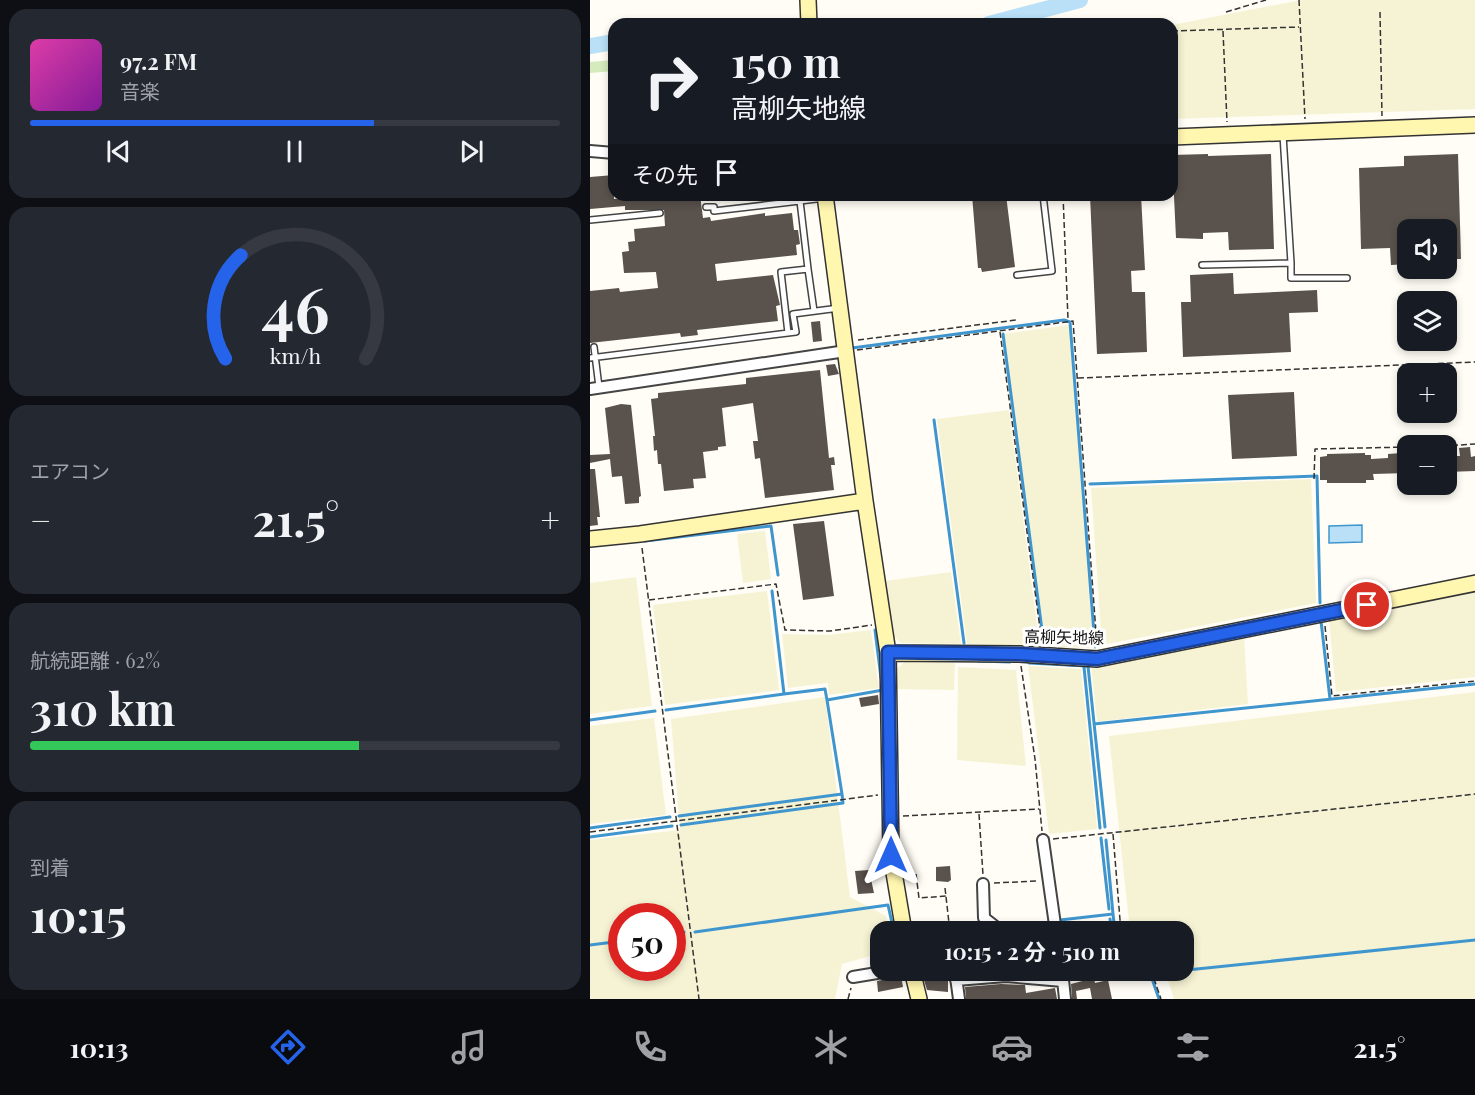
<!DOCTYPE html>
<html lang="ja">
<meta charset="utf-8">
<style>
:root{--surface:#171b24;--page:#242831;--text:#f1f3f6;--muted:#9ea1a6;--line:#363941;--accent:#2563eb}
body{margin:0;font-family:"Playfair Display","Noto Sans JP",serif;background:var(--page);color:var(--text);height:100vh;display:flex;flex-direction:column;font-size:22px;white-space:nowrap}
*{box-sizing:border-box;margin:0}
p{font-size:20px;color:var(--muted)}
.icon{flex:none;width:33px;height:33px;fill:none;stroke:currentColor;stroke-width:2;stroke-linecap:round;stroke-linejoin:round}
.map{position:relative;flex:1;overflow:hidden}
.sheet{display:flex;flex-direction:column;gap:9px;padding:9px;background:#0d0f14;width:590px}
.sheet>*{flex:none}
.top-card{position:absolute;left:18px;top:18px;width:570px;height:183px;border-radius:18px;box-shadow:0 3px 9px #0003;background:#171b24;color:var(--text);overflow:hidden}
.controls{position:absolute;left:807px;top:219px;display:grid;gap:12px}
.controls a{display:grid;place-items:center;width:60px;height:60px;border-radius:12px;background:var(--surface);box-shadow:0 3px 9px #0003;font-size:30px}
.speed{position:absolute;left:18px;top:903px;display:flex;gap:12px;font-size:30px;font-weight:700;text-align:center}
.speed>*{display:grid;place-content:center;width:78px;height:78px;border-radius:50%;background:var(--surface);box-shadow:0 3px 9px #0003;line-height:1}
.speed .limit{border:9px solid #d22;background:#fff;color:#111}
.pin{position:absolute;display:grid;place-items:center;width:51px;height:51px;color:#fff;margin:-26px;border:3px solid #fff;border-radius:50%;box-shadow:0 2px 6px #0007}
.me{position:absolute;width:66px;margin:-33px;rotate:0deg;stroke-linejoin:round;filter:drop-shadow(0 0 4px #0008)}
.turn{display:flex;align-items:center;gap:21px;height:126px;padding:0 24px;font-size:27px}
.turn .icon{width:78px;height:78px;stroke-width:2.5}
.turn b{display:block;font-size:42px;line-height:51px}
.then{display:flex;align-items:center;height:57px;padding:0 24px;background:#0003;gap:12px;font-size:22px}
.big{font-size:45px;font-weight:700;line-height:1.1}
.sheet .card{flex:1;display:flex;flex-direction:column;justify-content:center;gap:9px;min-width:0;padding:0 21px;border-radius:18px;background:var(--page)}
.sheet .dial{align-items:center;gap:0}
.dial svg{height:156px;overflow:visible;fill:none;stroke:var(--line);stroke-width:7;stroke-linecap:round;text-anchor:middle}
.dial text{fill:var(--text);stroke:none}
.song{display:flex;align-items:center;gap:18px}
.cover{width:72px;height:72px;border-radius:9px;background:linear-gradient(135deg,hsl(320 70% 55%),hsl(290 70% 35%))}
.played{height:6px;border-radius:3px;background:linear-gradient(90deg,var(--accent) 65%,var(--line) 65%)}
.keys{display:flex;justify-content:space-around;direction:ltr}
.heat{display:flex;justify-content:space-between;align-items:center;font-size:33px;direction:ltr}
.charge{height:9px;border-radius:4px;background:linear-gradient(90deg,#34c759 62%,var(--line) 0)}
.trip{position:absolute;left:280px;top:921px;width:324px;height:60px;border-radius:18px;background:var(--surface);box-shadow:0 3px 9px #0003;font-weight:700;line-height:60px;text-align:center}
.tab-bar{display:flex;height:96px;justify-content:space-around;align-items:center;background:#090b0e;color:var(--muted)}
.tab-bar .icon{width:42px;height:42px}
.tab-bar .active{color:var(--accent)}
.tab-bar b{font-size:27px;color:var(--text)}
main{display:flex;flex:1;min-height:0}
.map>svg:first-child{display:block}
</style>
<main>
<section class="sheet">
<div class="card">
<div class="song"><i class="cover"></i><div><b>97.2 FM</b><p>音楽</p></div></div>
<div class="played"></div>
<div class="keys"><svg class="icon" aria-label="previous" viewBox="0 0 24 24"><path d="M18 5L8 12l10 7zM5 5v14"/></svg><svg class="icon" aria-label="pause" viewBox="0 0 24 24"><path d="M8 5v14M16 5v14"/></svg><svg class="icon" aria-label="next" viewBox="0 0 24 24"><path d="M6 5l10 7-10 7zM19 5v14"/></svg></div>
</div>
<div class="card dial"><svg viewBox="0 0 100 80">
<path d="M14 69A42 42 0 1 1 86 69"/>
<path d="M14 69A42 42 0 0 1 22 16" stroke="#2563eb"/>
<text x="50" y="56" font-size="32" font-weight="700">46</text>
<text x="50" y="72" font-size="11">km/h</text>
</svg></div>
<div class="card"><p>エアコン</p>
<div class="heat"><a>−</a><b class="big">21.5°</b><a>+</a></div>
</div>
<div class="card"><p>航続距離 · 62%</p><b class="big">310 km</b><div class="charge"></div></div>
<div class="card"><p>到着</p><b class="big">10:15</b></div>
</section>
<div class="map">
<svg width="886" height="999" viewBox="0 0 886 999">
<rect width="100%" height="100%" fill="#fffdf5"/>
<path fill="#f6f3d4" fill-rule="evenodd" d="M 711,0 L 885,0 L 885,109 L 582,119 L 582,25 Z
M 479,325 L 500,605 L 503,648 L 456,647 L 414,334 Z
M 419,410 L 442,587 L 450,647 L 377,644 L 347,419 Z
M 721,479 L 726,603 L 512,645 L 501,488 Z
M 175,531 L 181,579 L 153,583 L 147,534 Z
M 361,572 L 371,644 L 311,643 L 302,635 L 295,581 Z
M 46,577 L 62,706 L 0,714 L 0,583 Z
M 177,591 L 189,690 L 75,705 L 63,605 Z
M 885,592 L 885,677 L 746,692 L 739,620 Z
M 281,630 L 289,688 L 239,695 L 238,683 L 198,688 L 192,634 L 238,635 Z
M 654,636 L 658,704 L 507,722 L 501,664 Z
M 317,660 L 365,663 L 364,690 L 306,689 L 305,670 Z
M 438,666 L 491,669 L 507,829 L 459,834 Z
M 368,667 L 426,670 L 436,766 L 367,760 Z
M 885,692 L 885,999 L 584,999 L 575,971 L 594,970 L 594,932 L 540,931 L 519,736 Z
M 235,697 L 260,897 L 296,916 L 300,931 L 291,932 L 291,953 L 252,964 L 245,999 L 0,999 L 0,840 L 90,830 L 81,719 ZM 32,916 L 82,916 L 82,968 L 32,968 Z
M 64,718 L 76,815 L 0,824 L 0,726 Z"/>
<path fill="#d5ebbd" d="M 24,60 L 24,71 L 0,73 L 0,62 Z"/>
<path fill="#b9e0f7" stroke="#3f96cf" stroke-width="1.5" d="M 772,525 L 772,542 L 739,543 L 739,526 Z"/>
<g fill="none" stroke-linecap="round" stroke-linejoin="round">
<path stroke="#3f96cf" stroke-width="3" d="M 412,328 L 474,320 L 480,322 L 505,647
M 413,334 L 454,645
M 262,348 L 412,328
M 344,420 L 374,643
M 500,484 L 727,476 L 730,603
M 55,541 L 181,526 L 188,575
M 731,621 L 740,699
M 285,630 L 291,678
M 388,661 L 420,662
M 439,663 L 498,666 L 515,827
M 494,667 L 510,828
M 194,694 L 235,689 L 237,700 L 293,690
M 76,710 L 194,694 L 182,591
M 0,720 L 65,711
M 504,724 L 886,684
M 89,816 L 252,794 L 237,700
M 91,825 L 253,803 L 252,794
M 0,828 L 80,817
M 0,837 L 82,826
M 511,838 L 519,909
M 516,840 L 523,914
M 520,919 L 522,932
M 470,920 L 523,914 L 525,932
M 105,932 L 298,905 L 304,932
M 428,932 L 459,922
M 82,934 L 94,932
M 0,945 L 32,941
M 559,970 L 569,999
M 567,970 L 568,973 L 886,940"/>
<path stroke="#b9e0f7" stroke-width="16" d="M 399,24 L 490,0
M 0,46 L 24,42"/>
</g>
<path fill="#5a524d" d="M 618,154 L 618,156 L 681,154 L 684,249 L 639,250 L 638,232 L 613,233 L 613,239 L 586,238 L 582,155 Z
M 868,154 L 871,259 L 865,259 L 866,271 L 858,271 L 856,230 L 818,230 L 818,264 L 801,265 L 800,248 L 771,249 L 769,168 L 814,166 L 814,156 Z
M 24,175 L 24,199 L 54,195 L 110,195 L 113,218 L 120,217 L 121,221 L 175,213 L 175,216 L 202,213 L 204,230 L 208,230 L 210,244 L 206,245 L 207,255 L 125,264 L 127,281 L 183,275 L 190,305 L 186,306 L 188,321 L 107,330 L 108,335 L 91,337 L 90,333 L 0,343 L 0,291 L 29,288 L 30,292 L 68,288 L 66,272 L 34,273 L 32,252 L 39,251 L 38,242 L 45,241 L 44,229 L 75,226 L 74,210 L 35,210 L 35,206 L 0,209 L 0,177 Z
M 382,195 L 416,195 L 425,267 L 392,272 L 391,268 L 388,268 Z
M 500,195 L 551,195 L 555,270 L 541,271 L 542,292 L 555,292 L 557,352 L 507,354 Z
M 643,273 L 644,294 L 727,290 L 728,312 L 699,313 L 701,352 L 593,357 L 591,302 L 601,302 L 600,275 Z
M 230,321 L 232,341 L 223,342 L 221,322 Z
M 245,364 L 249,374 L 238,376 L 236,365 Z
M 230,370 L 239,458 L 244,457 L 245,465 L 241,465 L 244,490 L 175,498 L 170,458 L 165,459 L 163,441 L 168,441 L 163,403 L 132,408 L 136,446 L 128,447 L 128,450 L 113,452 L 116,478 L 103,479 L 104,488 L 74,491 L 71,464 L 68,464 L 67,450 L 64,451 L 63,436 L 65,436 L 61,399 L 68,398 L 68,393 L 156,384 L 156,378 Z
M 704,392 L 707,456 L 642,459 L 638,395 Z
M 31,404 L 41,405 L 51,496 L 49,497 L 49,503 L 35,504 L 32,476 L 22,477 L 20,459 L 0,463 L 0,455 L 20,454 L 15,408 Z
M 880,447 L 881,457 L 885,456 L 885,471 L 856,472 L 856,456 L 870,456 L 869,448 Z
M 775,453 L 775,455 L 781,455 L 781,459 L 798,458 L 798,454 L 812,453 L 812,458 L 818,458 L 818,473 L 783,474 L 784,480 L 776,480 L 776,483 L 737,483 L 737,480 L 730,480 L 730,457 L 737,456 L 737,454 Z
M 0,469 L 5,469 L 10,517 L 7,517 L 8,525 L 0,526 Z
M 234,521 L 244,596 L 213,600 L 203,524 Z
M 288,695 L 289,704 L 271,707 L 269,698 Z
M 360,866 L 361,880 L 358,882 L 346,881 L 346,867 Z
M 279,870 L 284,893 L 268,894 L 265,871 Z
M 339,971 L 353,971 L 353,977 L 358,977 L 358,992 L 337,990 L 334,980 L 339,979 Z
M 311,976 L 313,987 L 288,992 L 287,981 Z
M 504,978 L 505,983 L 518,980 L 522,999 L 502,999 L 500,988 L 486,991 L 487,999 L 482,999 L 481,984 Z
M 411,984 L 435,985 L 436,993 L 465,988 L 467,999 L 376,999 L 375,987 Z"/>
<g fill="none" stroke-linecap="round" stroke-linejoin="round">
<g stroke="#444" stroke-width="8">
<path id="lane" d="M 116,207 L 124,207 L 124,211 L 235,198
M 0,220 L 70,213
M 701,263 L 701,278 L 757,278
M 612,265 L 701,263 L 693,135
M 218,269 L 224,311
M 427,275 L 462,271 L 453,195
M 198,333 L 191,272 L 218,269 L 210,201
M 4,347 L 9,387
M 0,358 L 206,332 L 203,314 L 249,308"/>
</g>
<g stroke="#444" stroke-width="14">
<path id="street" d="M 0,151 L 24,153
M 0,389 L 256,351
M 453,840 L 466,932
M 393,884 L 394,918 L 412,932
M 365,970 L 369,999
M 472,970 L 475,999
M 263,977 L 305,970
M 366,980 L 416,976 L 473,981"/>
</g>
<g stroke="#333" stroke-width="18">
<path id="secondary" d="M 218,0 L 219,24
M 582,137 L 886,125
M 235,195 L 275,501 L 298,653 L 301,855 L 314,932
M 0,539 L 50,534 L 275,501
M 298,653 L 429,654 L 507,659 L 886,583
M 322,970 L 329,999"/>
</g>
<path stroke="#333" stroke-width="1.5" stroke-dasharray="6 3" stroke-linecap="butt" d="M 709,0 L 715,119
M 636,12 L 676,0
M 790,12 L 792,116
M 582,31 L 709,27
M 633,31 L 637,122
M 473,195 L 478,319
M 410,332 L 452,643
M 268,340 L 426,320
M 267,350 L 483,321 L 507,646
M 488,378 L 886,362
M 853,446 L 886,444
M 724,479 L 725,449 L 818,447
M 52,548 L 109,999
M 59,600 L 186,584 L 195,630 L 240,631 L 282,625
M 735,626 L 742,696 L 886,681
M 431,666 L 445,759 L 452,831
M 389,814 L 393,875
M 313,816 L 449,809
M 0,832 L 288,795
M 523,834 L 531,932
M 463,839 L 886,794
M 326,874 L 329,898 L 356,896
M 404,883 L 447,881
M 355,888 L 360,932
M 561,970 L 571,999
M 258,999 L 261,988"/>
<use href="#lane" stroke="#fff" stroke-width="5"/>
<use href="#street" stroke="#fff" stroke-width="10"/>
<use href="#secondary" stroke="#fff6b0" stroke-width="15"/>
</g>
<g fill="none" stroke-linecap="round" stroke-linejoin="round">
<g stroke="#184099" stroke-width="15">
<path id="route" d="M 301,855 L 298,652 L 429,654 L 507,659 L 777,605"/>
</g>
<use href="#route" stroke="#2563eb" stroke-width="10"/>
</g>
<g text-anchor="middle" stroke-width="6" stroke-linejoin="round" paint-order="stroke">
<g font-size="16" fill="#111" stroke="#fff">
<text transform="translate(474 637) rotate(1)" y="6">高柳矢地線</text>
</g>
</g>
</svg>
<div class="controls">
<a><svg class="icon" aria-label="sound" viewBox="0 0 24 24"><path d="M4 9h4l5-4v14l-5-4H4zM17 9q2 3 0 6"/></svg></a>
<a><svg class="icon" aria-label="layers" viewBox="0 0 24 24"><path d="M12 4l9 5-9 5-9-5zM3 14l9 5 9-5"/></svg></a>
<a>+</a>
<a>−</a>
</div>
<div class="speed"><div class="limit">50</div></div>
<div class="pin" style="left:777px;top:605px;background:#d93025"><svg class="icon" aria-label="arrive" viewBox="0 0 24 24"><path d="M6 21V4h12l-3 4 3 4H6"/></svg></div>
<svg class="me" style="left:301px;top:855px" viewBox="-20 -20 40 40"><path d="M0-17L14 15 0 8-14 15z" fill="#2563eb" stroke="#fff" stroke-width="4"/></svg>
<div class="trip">10:15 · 2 分 · 510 m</div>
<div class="top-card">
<div class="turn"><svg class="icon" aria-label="right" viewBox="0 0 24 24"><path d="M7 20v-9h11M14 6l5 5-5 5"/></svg><div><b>150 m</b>高柳矢地線</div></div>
<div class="then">その先<svg class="icon" aria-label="arrive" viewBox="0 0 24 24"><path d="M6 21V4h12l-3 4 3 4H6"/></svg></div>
</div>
</div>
</main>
<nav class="tab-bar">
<b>10:13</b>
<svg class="icon active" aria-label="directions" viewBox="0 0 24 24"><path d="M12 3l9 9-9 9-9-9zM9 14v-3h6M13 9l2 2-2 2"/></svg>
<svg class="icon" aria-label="music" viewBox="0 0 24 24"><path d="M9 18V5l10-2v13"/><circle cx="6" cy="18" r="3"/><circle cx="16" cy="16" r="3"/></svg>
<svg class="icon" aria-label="phone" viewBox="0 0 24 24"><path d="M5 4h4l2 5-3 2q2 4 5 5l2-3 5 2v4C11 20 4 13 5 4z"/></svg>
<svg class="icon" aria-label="climate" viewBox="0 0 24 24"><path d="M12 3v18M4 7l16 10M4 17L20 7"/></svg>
<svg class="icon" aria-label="car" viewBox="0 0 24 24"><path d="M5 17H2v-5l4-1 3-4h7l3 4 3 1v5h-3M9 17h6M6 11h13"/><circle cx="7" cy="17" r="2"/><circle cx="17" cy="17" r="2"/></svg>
<svg class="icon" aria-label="filters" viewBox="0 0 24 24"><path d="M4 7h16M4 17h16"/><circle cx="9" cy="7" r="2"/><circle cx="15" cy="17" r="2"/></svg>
<b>21.5°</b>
</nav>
